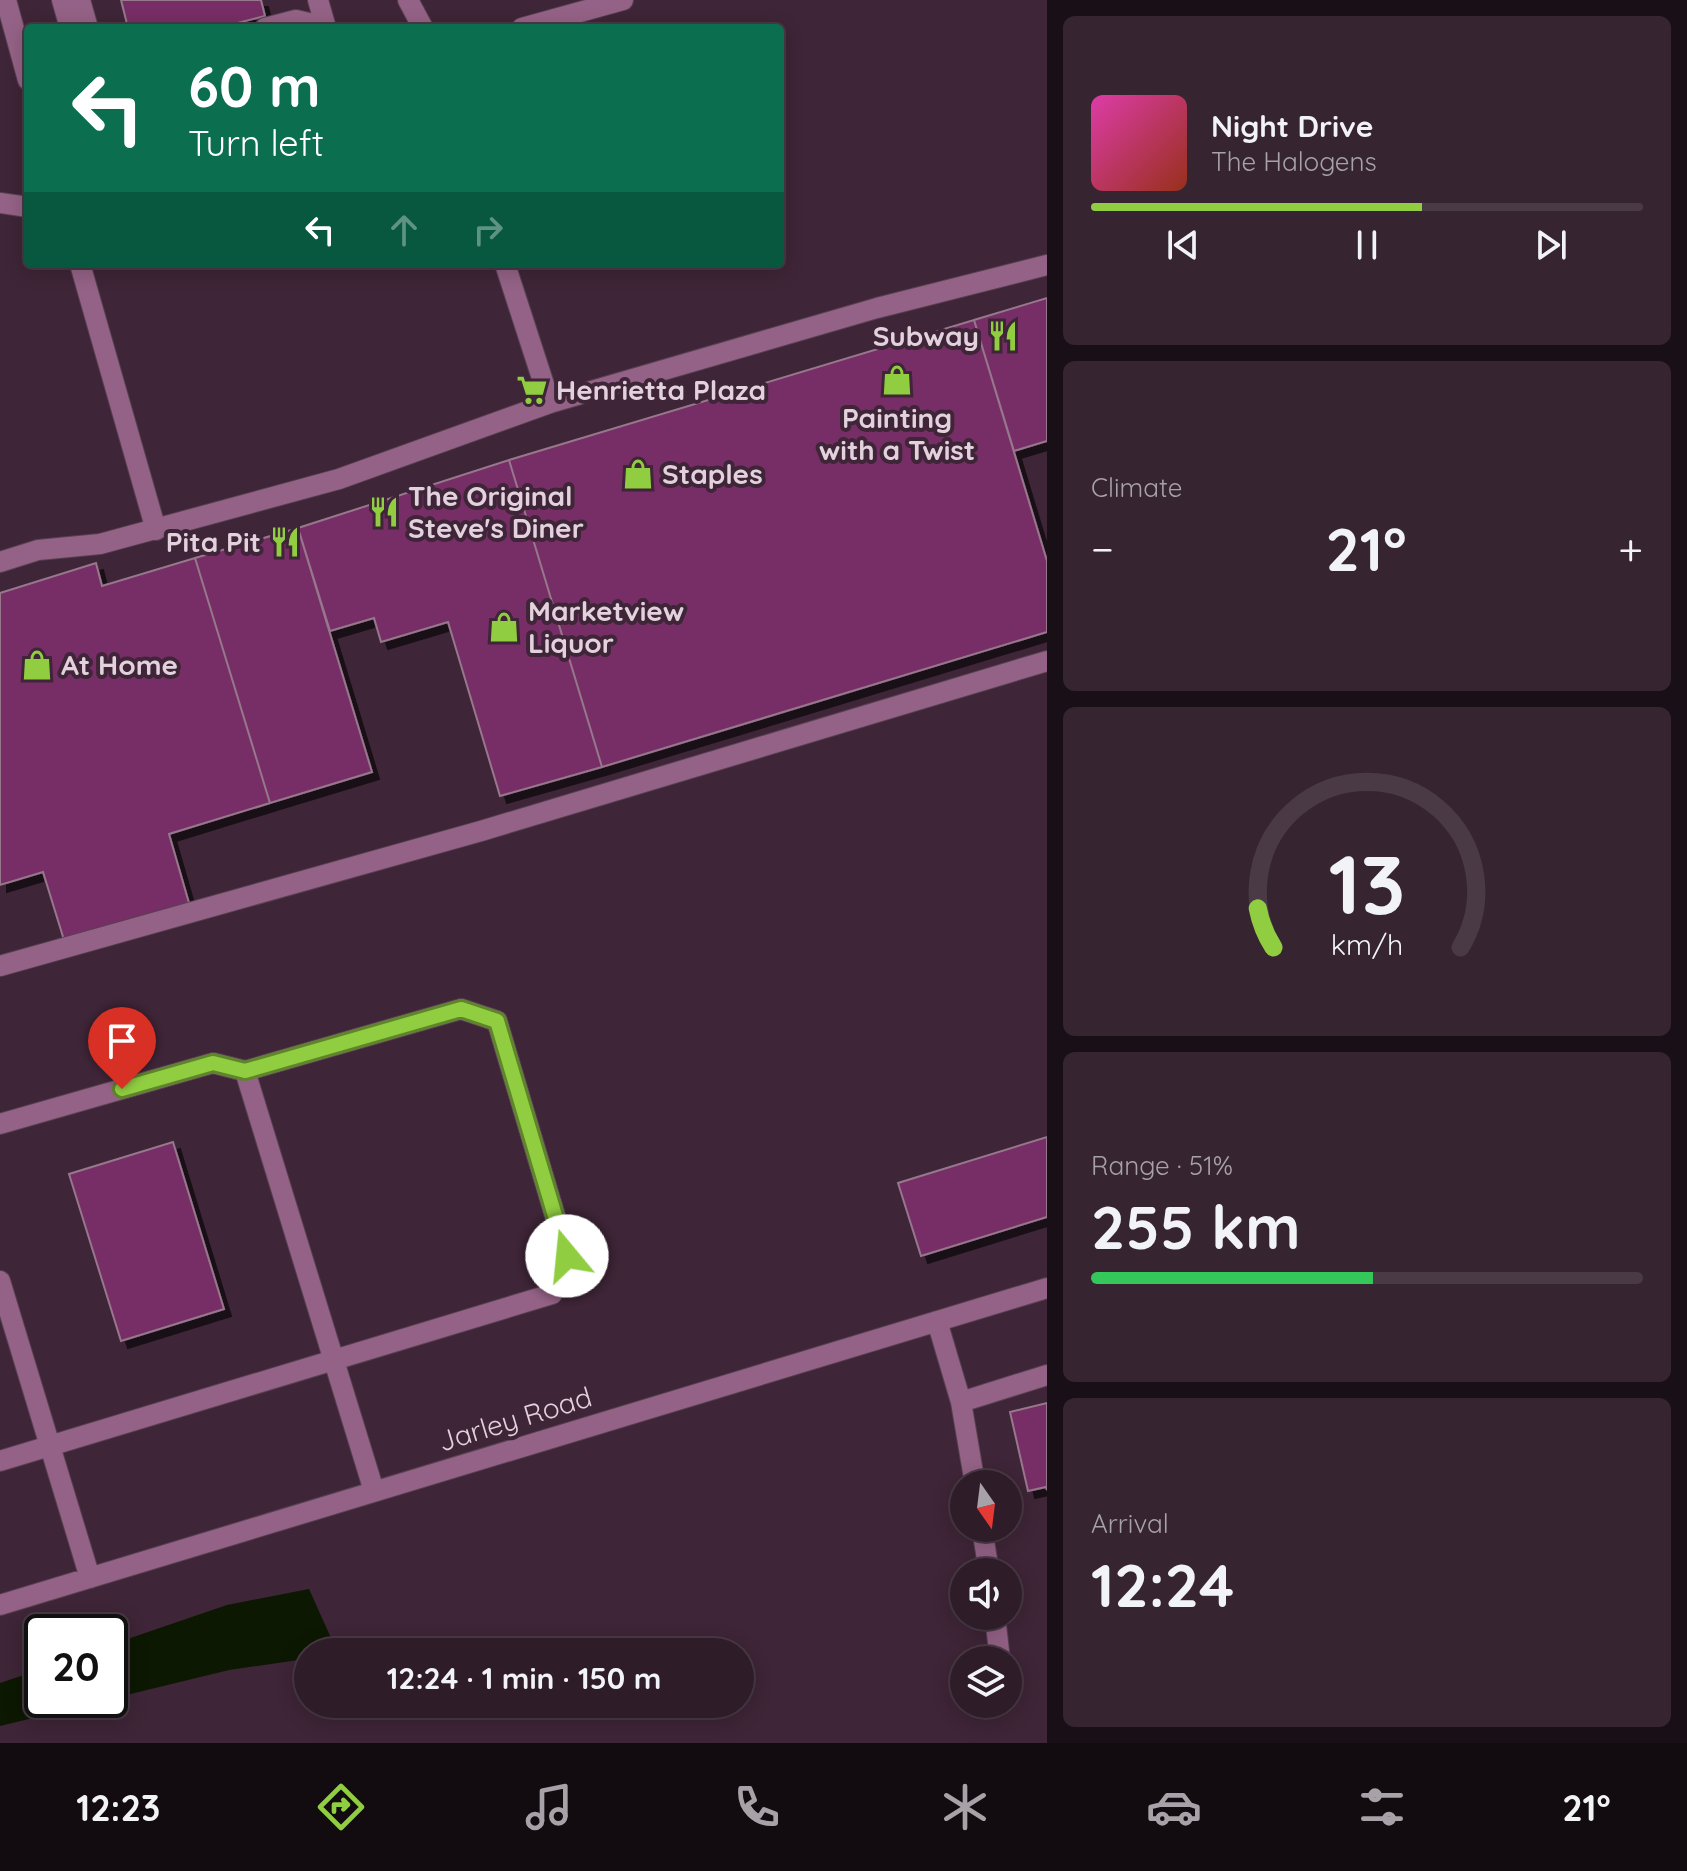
<!DOCTYPE html>
<meta charset="utf-8">
<style>
:root{--surface:#2e1c29;--page:#362531;--text:#f1f3f6;--muted:#a7a1a8;--line:#493a46;--accent:#90cd40}
body{margin:0;font-family:Quicksand,sans-serif;background:var(--page);color:var(--text);height:100vh;display:flex;flex-direction:column;font-size:30px;white-space:nowrap}
*{box-sizing:border-box;margin:0}
p{font-size:26px;color:var(--muted)}
.icon{flex:none;width:44px;height:44px;fill:none;stroke:currentColor;stroke-width:2;stroke-linecap:round;stroke-linejoin:round}
.map{position:relative;flex:1;overflow:hidden}
.details{display:flex;flex-direction:column;gap:16px;padding:16px;background:#190f17;width:640px}
.details>*{flex:none}
.banner{position:absolute;left:24px;top:24px;width:760px;height:244px;border-radius:8px;box-shadow:0 4px 20px #0003,0 0 0 2px var(--line);background:#0b6e4f;color:#fff;overflow:hidden}
.needle{width:52px;rotate:166deg}
.buttons{position:absolute;left:950px;top:1470px;display:grid;gap:16px}
.buttons a{display:grid;place-items:center;width:72px;height:72px;border-radius:50%;background:var(--surface);box-shadow:0 4px 20px #0003,0 0 0 2px var(--line);font-size:40px}
.speed{position:absolute;left:24px;top:1614px;display:flex;gap:16px;font-size:40px;font-weight:700;text-align:center}
.speed>*{display:grid;place-content:center;width:104px;height:104px;border-radius:50%;background:var(--surface);box-shadow:0 4px 20px #0003,0 0 0 2px var(--line);line-height:1}
.speed .limit{border:4px solid #111;border-radius:12px;background:#fff;color:#111}
.pin{position:absolute;display:grid;place-items:center;width:68px;height:68px;color:#fff;margin:-82px -34px;border-radius:50% 50% 50% 0;rotate:-45deg;box-shadow:0 0 8px #0007}
.pin .icon{rotate:45deg}
.me{position:absolute;width:88px;margin:-44px;rotate:343deg;stroke-linejoin:round;filter:drop-shadow(0 0 6px #0008)}
.turn{display:flex;align-items:center;gap:28px;height:168px;padding:0 32px;font-size:36px}
.turn .icon{width:104px;height:104px;stroke-width:2.5}
.turn b{display:block;font-size:56px;line-height:68px}
.lanes{display:flex;align-items:center;height:76px;padding:0 32px;background:#0003;justify-content:center;gap:40px;direction:ltr}
.lanes .off{opacity:.35}
.big{font-size:60px;font-weight:700;line-height:1.1}
.details .widget{flex:1;display:flex;flex-direction:column;justify-content:center;gap:12px;min-width:0;padding:0 28px;border-radius:12px;background:var(--page)}
.details .dial{align-items:center;gap:0}
.dial svg{height:208px;overflow:visible;fill:none;stroke:var(--line);stroke-width:7;stroke-linecap:round;text-anchor:middle}
.dial text{fill:var(--text);stroke:none}
.song{display:flex;align-items:center;gap:24px}
.cover{width:96px;height:96px;border-radius:12px;background:linear-gradient(135deg,hsl(320 70% 55%),hsl(10 70% 35%))}
.played{height:8px;border-radius:4px;background:linear-gradient(90deg,var(--accent) 60%,var(--line) 60%)}
.keys{display:flex;justify-content:space-around;direction:ltr}
.heat{display:flex;justify-content:space-between;align-items:center;font-size:44px;direction:ltr}
.charge{height:12px;border-radius:6px;background:linear-gradient(90deg,#34c759 51%,var(--line) 0)}
.trip{position:absolute;left:294px;top:1638px;width:460px;height:80px;border-radius:40px;background:var(--surface);box-shadow:0 4px 20px #0003,0 0 0 2px var(--line);font-weight:700;line-height:80px;text-align:center}
.menu{display:flex;height:128px;justify-content:space-around;align-items:center;background:#120b10;color:var(--muted)}
.menu .icon{width:56px;height:56px}
.menu .active{color:var(--accent)}
.menu b{font-size:36px;color:var(--text)}
main{display:flex;flex:1;min-height:0}
.map>svg:first-child{display:block}
</style>
<main>
<div class="map">
<svg width="1047" height="1743" viewBox="0 0 1047 1743">
<defs>
<filter id="shadow"><feDropShadow dx="7" dy="7" stdDeviation="0" flood-color="#0009"/></filter>
</defs>
<rect width="100%" height="100%" fill="#3e2537"/>
<path fill="#0c1801" d="M 309,1589 L 331,1638 L 298,1660 L 229,1670 L 110,1699 L 110,1645 L 227,1605 Z
M 42,1669 L 42,1700 L 107,1700 L 0,1726 L 0,1683 Z"/>
<path fill="#772f66" stroke="#96778c" stroke-width="2" filter="url(#shadow)" d="M 121,0 L 261,0 L 265,16 L 218,28 L 128,28 Z
M 1047,298 L 1047,441 L 1014,451 L 974,320 Z
M 974,320 L 1047,561 L 1047,632 L 602,767 L 509,460 Z
M 509,460 L 602,767 L 500,796 L 448,622 L 381,642 L 374,618 L 330,631 L 298,528 Z
M 298,528 L 372,772 L 270,803 L 195,558 Z
M 195,558 L 270,803 L 169,834 L 189,903 L 64,940 L 43,872 L 0,885 L 0,593 L 96,563 L 102,586 Z
M 1047,1137 L 1047,1217 L 921,1256 L 898,1183 Z
M 173,1142 L 224,1309 L 121,1341 L 69,1174 Z
M 1047,1403 L 1047,1490 L 1046,1487 L 1028,1491 L 1010,1412 Z"/>
<g fill="none" stroke-linecap="round" stroke-linejoin="round">
<g stroke="#584152" stroke-width="22">
<path id="minor" d="M 6,0 L 28,80
M 62,0 L 70,28
M 80,0 L 88,28
M 318,0 L 326,28
M 408,0 L 423,28
M 265,28 L 296,20 L 326,27
M 522,28 L 623,0
M 0,203 L 28,207
M 80,264 L 156,530
M 505,264 L 550,403
M 0,562 L 38,550 L 100,544 L 339,479 L 550,403 L 877,308 L 1047,265
M 0,966 L 481,831 L 1047,661
M 0,1124 L 213,1063 L 245,1071 L 374,1491
M 0,1281 L 90,1578
M 937,1321 L 961,1402 L 1047,1375
M 961,1402 L 975,1484
M 0,1461 L 552,1294 L 567,1256 L 497,1021 L 461,1009 L 245,1071
M 982,1528 L 989,1572
M 0,1605 L 1047,1288
M 995,1616 L 1000,1660"/>
</g>
<use href="#minor" stroke="#946286" stroke-width="20"/>
</g>
<g fill="none" stroke-linecap="round" stroke-linejoin="round">
<g stroke="#5e852a" stroke-width="20">
<path id="route" d="M 122,1089 L 213,1063 L 245,1071 L 461,1009 L 497,1021 L 567,1256"/>
</g>
<use href="#route" stroke="#90cd40" stroke-width="14"/>
</g>
<defs>
<g id="restaurant-bare" transform="scale(2.4)"><path d="M-5-6h1v4h1v-4h1v4h1v-4h1v5L-1.5 .5V6h-2V.5L-5-1ZM5-6V6H3V1.5H1.5Q1.5-4 5-6Z" fill="#90cd40" stroke="#3e2537" stroke-width="2.5" paint-order="stroke"/></g>
<g id="shop-bare" transform="scale(2.4)"><path d="M-5-2.5h2.3a2.7 3.5 0 0 1 5.4 0H5L5.5 6h-11ZM-1.5-2.5h3a1.5 2.3 0 0 0-3 0Z" fill="#90cd40" stroke="#3e2537" stroke-width="2.5" paint-order="stroke"/></g>
<g id="supermarket-bare" transform="scale(2.4)"><path d="M-6-5.5h2.5l.6 2H6L4.5 2H-2.5L-4.4-4H-6ZM-1.5 3.2a1.3 1.3 0 1 0 .1 0ZM3 3.2a1.3 1.3 0 1 0 .1 0Z" fill="#90cd40" stroke="#3e2537" stroke-width="2.5" paint-order="stroke"/></g>
</defs>
<g fill-rule="evenodd">
<use href="#restaurant-bare" x="1003" y="336"/>
<use href="#shop-bare" x="897" y="380"/>
<use href="#supermarket-bare" x="532" y="390"/>
<use href="#shop-bare" x="638" y="474"/>
<use href="#restaurant-bare" x="384" y="512"/>
<use href="#restaurant-bare" x="285" y="542"/>
<use href="#shop-bare" x="504" y="627"/>
<use href="#shop-bare" x="37" y="665"/>
</g>
<g text-anchor="middle" stroke-width="8" stroke-linejoin="round" paint-order="stroke">
<g font-size="28" font-weight="bold" fill="#e3d2de" stroke="#3e2537" text-anchor="start">
<text x="979" y="346" text-anchor="end">Subway</text>
<text x="556" y="400">Henrietta Plaza</text>
<text x="897" y="428" text-anchor="middle">Painting<tspan x="897" dy="32">with a Twist</tspan></text>
<text x="662" y="484">Staples</text>
<text x="408" y="506">The Original<tspan x="408" dy="32">Steve's Diner</tspan></text>
<text x="261" y="552" text-anchor="end">Pita Pit</text>
<text x="528" y="621">Marketview<tspan x="528" dy="32">Liquor</tspan></text>
<text x="61" y="675">At Home</text>
</g>
<g font-size="28" fill="#e3d2de" stroke="#3e2537">
<text transform="translate(515 1419) rotate(-17)" y="10">Jarley Road</text>
</g>
</g>
</svg>
<div class="buttons">
<a><svg class="needle" viewBox="-14 -14 28 28"><path d="M0-13l5 13h-10z" fill="#e53935"/><path d="M0 13l5-13h-10z" fill="#a7a1a8"/></svg></a>
<a><svg class="icon" aria-label="sound" viewBox="0 0 24 24"><path d="M4 9h4l5-4v14l-5-4H4zM17 9q2 3 0 6"/></svg></a>
<a><svg class="icon" aria-label="layers" viewBox="0 0 24 24"><path d="M12 4l9 5-9 5-9-5zM3 14l9 5 9-5"/></svg></a>
</div>
<div class="speed"><div class="limit">20</div></div>
<div class="pin" style="left:122px;top:1089px;background:#d93025"><svg class="icon" aria-label="arrive" viewBox="0 0 24 24"><path d="M6 21V4h12l-3 4 3 4H6"/></svg></div>
<svg class="me" style="left:567px;top:1256px" viewBox="-20 -20 40 40"><circle r="19" fill="#fff"/><path d="M0-13L10 11 0 6-10 11z" fill="#90cd40"/></svg>
<div class="trip">12:24 · 1 min · 150 m</div>
<div class="banner">
<div class="turn"><svg class="icon" aria-label="left" viewBox="0 0 24 24"><path d="M17 20v-9H6M10 6l-5 5 5 5"/></svg><div><b>60 m</b>Turn left</div></div>
<div class="lanes"><svg class="icon" aria-label="left" viewBox="0 0 24 24"><path d="M17 20v-9H6M10 6l-5 5 5 5"/></svg><svg class="icon off" aria-label="ahead" viewBox="0 0 24 24"><path d="M12 20V5M6 11l6-6 6 6"/></svg><svg class="icon off" aria-label="right" viewBox="0 0 24 24"><path d="M7 20v-9h11M14 6l5 5-5 5"/></svg></div>
</div>
</div>
<section class="details">
<div class="widget">
<div class="song"><i class="cover"></i><div><b>Night Drive</b><p>The Halogens</p></div></div>
<div class="played"></div>
<div class="keys"><svg class="icon" aria-label="previous" viewBox="0 0 24 24"><path d="M18 5L8 12l10 7zM5 5v14"/></svg><svg class="icon" aria-label="pause" viewBox="0 0 24 24"><path d="M8 5v14M16 5v14"/></svg><svg class="icon" aria-label="next" viewBox="0 0 24 24"><path d="M6 5l10 7-10 7zM19 5v14"/></svg></div>
</div>
<div class="widget"><p>Climate</p>
<div class="heat"><a>−</a><b class="big">21°</b><a>+</a></div>
</div>
<div class="widget dial"><svg viewBox="0 0 100 80">
<path d="M14 69A42 42 0 1 1 86 69"/>
<path d="M14 69A42 42 0 0 1 8 54" stroke="#90cd40"/>
<text x="50" y="56" font-size="32" font-weight="700">13</text>
<text x="50" y="72" font-size="11">km/h</text>
</svg></div>
<div class="widget"><p>Range · 51%</p><b class="big">255 km</b><div class="charge"></div></div>
<div class="widget"><p>Arrival</p><b class="big">12:24</b></div>
</section>
</main>
<nav class="menu">
<b>12:23</b>
<svg class="icon active" aria-label="directions" viewBox="0 0 24 24"><path d="M12 3l9 9-9 9-9-9zM9 14v-3h6M13 9l2 2-2 2"/></svg>
<svg class="icon" aria-label="music" viewBox="0 0 24 24"><path d="M9 18V5l10-2v13"/><circle cx="6" cy="18" r="3"/><circle cx="16" cy="16" r="3"/></svg>
<svg class="icon" aria-label="phone" viewBox="0 0 24 24"><path d="M5 4h4l2 5-3 2q2 4 5 5l2-3 5 2v4C11 20 4 13 5 4z"/></svg>
<svg class="icon" aria-label="climate" viewBox="0 0 24 24"><path d="M12 3v18M4 7l16 10M4 17L20 7"/></svg>
<svg class="icon" aria-label="car" viewBox="0 0 24 24"><path d="M5 17H2v-5l4-1 3-4h7l3 4 3 1v5h-3M9 17h6M6 11h13"/><circle cx="7" cy="17" r="2"/><circle cx="17" cy="17" r="2"/></svg>
<svg class="icon" aria-label="filters" viewBox="0 0 24 24"><path d="M4 7h16M4 17h16"/><circle cx="9" cy="7" r="2"/><circle cx="15" cy="17" r="2"/></svg>
<b>21°</b>
</nav>
